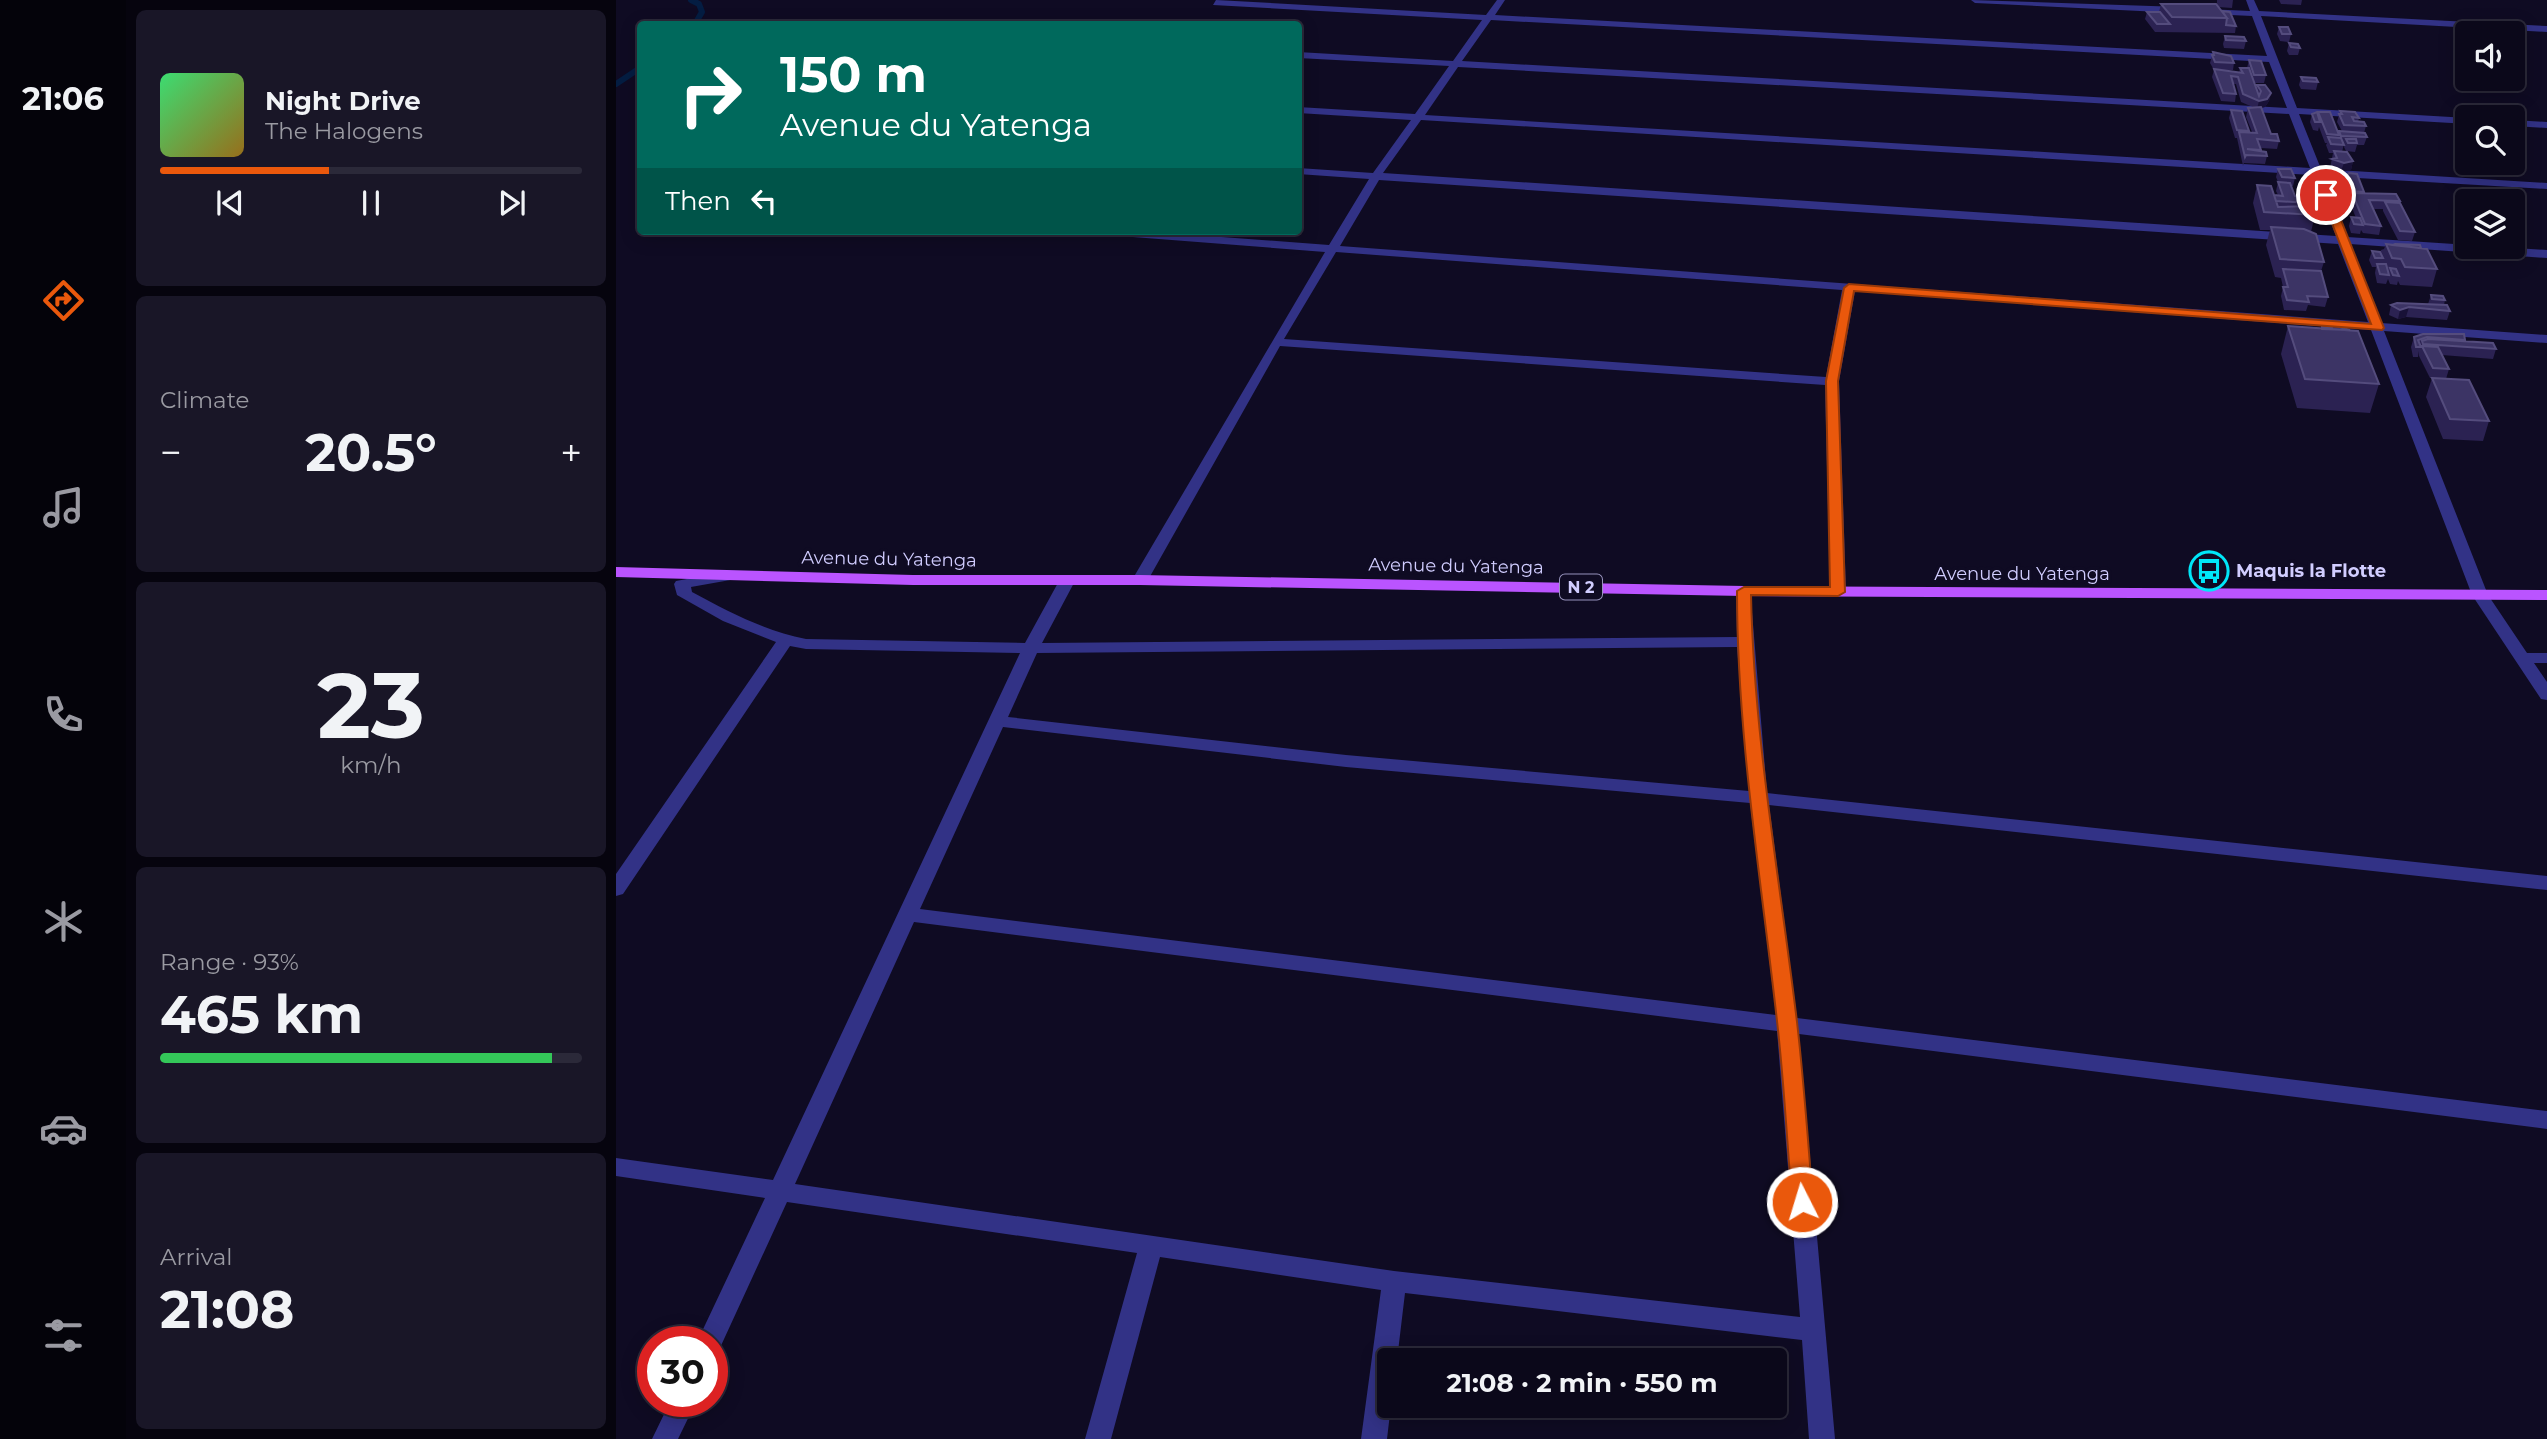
<!DOCTYPE html>
<meta charset="utf-8">
<style>
:root{--surface:#0b081a;--page:#191627;--text:#f1f3f6;--muted:#9a9aa2;--line:#2b2939;--accent:#ea580c}
body{margin:0;font-family:Montserrat,sans-serif;background:var(--page);color:var(--text);height:100vh;display:flex;flex-direction:column;font-size:26px;white-space:nowrap}
*{box-sizing:border-box;margin:0}
p{font-size:23px;color:var(--muted)}
.icon{flex:none;width:38px;height:38px;fill:none;stroke:currentColor;stroke-width:2;stroke-linecap:round;stroke-linejoin:round}
.map{position:relative;flex:1;overflow:hidden}
.side{display:flex;flex-direction:column;gap:10px;padding:10px;background:#06040e;width:490px}
.side>*{flex:none}
.hud{position:absolute;left:21px;top:21px;width:665px;height:214px;border-radius:7px;box-shadow:0 4px 18px #0003,0 0 0 2px var(--line);background:#00695c;color:#fff;overflow:hidden}
.buttons{position:absolute;left:1839px;top:21px;display:grid;gap:14px}
.buttons a{display:grid;place-items:center;width:70px;height:70px;border-radius:7px;background:var(--surface);box-shadow:0 4px 18px #0003,0 0 0 2px var(--line);font-size:35px}
.speed{position:absolute;left:21px;top:1326px;display:flex;gap:14px;font-size:35px;font-weight:700;text-align:center}
.speed>*{display:grid;place-content:center;width:91px;height:91px;border-radius:50%;background:var(--surface);box-shadow:0 4px 18px #0003,0 0 0 2px var(--line);line-height:1}
.speed .limit{border:10px solid #d22;background:#fff;color:#111}
.pin{position:absolute;display:grid;place-items:center;width:60px;height:60px;color:#fff;margin:-30px;border:4px solid #fff;border-radius:50%;box-shadow:0 2px 7px #0007}
.me{position:absolute;width:77px;margin:-38px;rotate:355deg;stroke-linejoin:round;filter:drop-shadow(0 0 5px #0008)}
.turn{display:flex;align-items:center;gap:24px;height:147px;padding:0 28px;font-size:32px}
.turn .icon{width:91px;height:91px;stroke-width:2.5}
.turn b{display:block;font-size:49px;line-height:60px}
.then{display:flex;align-items:center;height:66px;padding:0 28px;background:#0003;gap:14px;font-size:26px}
.big{font-size:52px;font-weight:700;line-height:1.1}
.side .card{flex:1;display:flex;flex-direction:column;justify-content:center;gap:10px;min-width:0;padding:0 24px;border-radius:10px;background:var(--page)}
.side .dial{align-items:center;gap:0}
.dial b{font-size:91px;line-height:1}
.song{display:flex;align-items:center;gap:21px}
.cover{width:84px;height:84px;border-radius:10px;background:linear-gradient(135deg,hsl(140 70% 55%),hsl(40 70% 35%))}
.played{height:7px;border-radius:4px;background:linear-gradient(90deg,var(--accent) 40%,var(--line) 40%)}
.keys{display:flex;justify-content:space-around;direction:ltr}
.heat{display:flex;justify-content:space-between;align-items:center;font-size:38px;direction:ltr}
.charge{height:10px;border-radius:5px;background:linear-gradient(90deg,#34c759 93%,var(--line) 0)}
.trip{position:absolute;left:761px;top:1348px;width:410px;height:70px;border-radius:7px;background:var(--surface);box-shadow:0 4px 18px #0003,0 0 0 2px var(--line);font-weight:700;line-height:70px;text-align:center}
main{display:flex;flex:1;min-height:0}
.tab-bar{display:flex;flex-direction:column;width:126px;justify-content:space-around;align-items:center;background:#04030a;color:var(--muted)}
.tab-bar .icon{width:49px;height:49px}
.tab-bar .selected{color:var(--accent)}
.tab-bar b{font-size:32px;color:var(--text)}
.map>svg:first-child{display:block}
</style>
<main>
<nav class="tab-bar">
<b>21:06</b>
<svg class="icon selected" aria-label="directions" viewBox="0 0 24 24"><path d="M12 3l9 9-9 9-9-9zM9 14v-3h6M13 9l2 2-2 2"/></svg>
<svg class="icon" aria-label="music" viewBox="0 0 24 24"><path d="M9 18V5l10-2v13"/><circle cx="6" cy="18" r="3"/><circle cx="16" cy="16" r="3"/></svg>
<svg class="icon" aria-label="phone" viewBox="0 0 24 24"><path d="M5 4h4l2 5-3 2q2 4 5 5l2-3 5 2v4C11 20 4 13 5 4z"/></svg>
<svg class="icon" aria-label="climate" viewBox="0 0 24 24"><path d="M12 3v18M4 7l16 10M4 17L20 7"/></svg>
<svg class="icon" aria-label="car" viewBox="0 0 24 24"><path d="M5 17H2v-5l4-1 3-4h7l3 4 3 1v5h-3M9 17h6M6 11h13"/><circle cx="7" cy="17" r="2"/><circle cx="17" cy="17" r="2"/></svg>
<svg class="icon" aria-label="filters" viewBox="0 0 24 24"><path d="M4 7h16M4 17h16"/><circle cx="9" cy="7" r="2"/><circle cx="15" cy="17" r="2"/></svg>
</nav>
<section class="side">
<div class="card">
<div class="song"><i class="cover"></i><div><b>Night Drive</b><p>The Halogens</p></div></div>
<div class="played"></div>
<div class="keys"><svg class="icon" aria-label="previous" viewBox="0 0 24 24"><path d="M18 5L8 12l10 7zM5 5v14"/></svg><svg class="icon" aria-label="pause" viewBox="0 0 24 24"><path d="M8 5v14M16 5v14"/></svg><svg class="icon" aria-label="next" viewBox="0 0 24 24"><path d="M6 5l10 7-10 7zM19 5v14"/></svg></div>
</div>
<div class="card"><p>Climate</p>
<div class="heat"><a>−</a><b class="big">20.5°</b><a>+</a></div>
</div>
<div class="card dial"><b>23</b><p>km/h</p></div>
<div class="card"><p>Range · 93%</p><b class="big">465 km</b><div class="charge"></div></div>
<div class="card"><p>Arrival</p><b class="big">21:08</b></div>
</section>
<div class="map">
<svg width="1931" height="1439" viewBox="0 0 1931 1439">
<rect width="100%" height="100%" fill="#0f0b23"/>
<g fill="none" stroke-linecap="round" stroke-linejoin="round">
<path stroke="#041d42" stroke-width="6" d="M 75,0 L 83,4 L 86,12 L 79,24
M 0,84 L 24,68"/>
<path fill="#323286" fill-rule="evenodd" d="M 600,0 L 870,15 L 881,0 L 889,0 L 879,15 L 1651,56 L 1636,16 L 1593,14 L 1589,11 L 1590,9 L 1634,11 L 1630,0 L 1638,0 L 1643,11 L 1931,26 L 1931,32 L 1645,16 L 1681,108 L 1852,118 L 1852,124 L 1683,114 L 1705,169 L 1931,183 L 1931,189 L 1707,176 L 1731,237 L 1931,250 L 1931,258 L 1734,244 L 1765,323 L 1931,335 L 1931,343 L 1768,331 L 1872,595 L 1911,653 L 1931,653 L 1931,663 L 1918,663 L 1931,682 L 1931,700 L 1925,699 L 1856,595 L 1755,330 L 1239,291 L 1223,381 L 1230,592 L 1222,597 L 1214,592 L 1209,385 L 664,346 L 532,580 L 524,585 L 518,583 L 516,580 L 709,252 L 478,234 L 472,231 L 525,231 L 713,245 L 753,179 L 682,174 L 682,168 L 757,173 L 795,120 L 682,113 L 682,107 L 799,114 L 833,66 L 682,58 L 682,52 L 837,61 L 866,20 L 597,5 ZM 875,20 L 1653,62 L 1671,108 L 846,61 ZM 842,67 L 1673,114 L 1694,168 L 809,115 ZM 805,120 L 1696,175 L 1720,236 L 767,173 ZM 763,180 L 1722,244 L 1752,322 L 724,246 ZM 720,252 L 1226,290 L 1210,377 L 668,339 Z
M 1355,0 L 1565,7 L 1569,10 L 1565,13 L 1359,3 Z
M 1897,120 L 1931,122 L 1931,128 L 1897,126 Z
M 114,571 L 122,576 L 120,579 L 75,587 L 76,592 C 113,612 149,631 190,639 L 409,643 L 443,581 L 451,576 L 459,581 L 426,643 L 1121,637 L 1120,591 L 1122,588 L 1134,588 L 1151,793 L 1931,876 L 1931,890 L 1153,805 L 1181,1018 L 1931,1111 L 1931,1129 L 1183,1034 L 1219,1439 L 1193,1439 L 1186,1340 L 789,1293 L 781,1360 L 774,1360 L 775,1405 L 771,1439 L 745,1439 L 765,1290 L 544,1257 L 495,1439 L 469,1439 L 521,1253 L 171,1202 L 103,1350 L 96,1352 L 96,1342 L 81,1342 L 149,1198 L 0,1176 L 0,1158 L 157,1180 L 404,653 L 190,649 L 174,646 L 7,894 L 0,896 L 0,874 L 160,642 L 107,621 L 61,595 L 58,584 L 60,581 ZM 1121,647 L 1133,791 L 730,755 L 392,717 L 421,653 ZM 387,727 L 730,767 L 1134,803 L 1160,1015 L 304,909 ZM 298,922 L 1161,1031 L 1184,1317 L 778,1271 L 179,1184 Z
M 54,1402 L 80,1402 L 62,1439 L 36,1439 Z"/>
<path fill="#ba54ff" fill-rule="evenodd" d="M 0,567 L 297,575 L 524,575 L 1128,586 L 1931,590 L 1931,600 L 1128,596 L 524,585 L 297,585 L 0,577 Z"/>
</g>
<path fill="#2b2252" d="M 1601,0 L 1617,0 L 1616,8 L 1602,7 L 1620,26 L 1619,33 L 1539,32 L 1529,19 L 1531,12 L 1543,12 L 1545,4 L 1601,5 Z
M 1663,0 L 1686,0 L 1685,5 L 1665,4 Z
M 1663,27 L 1675,34 L 1673,42 L 1664,41 L 1661,34 Z
M 1609,36 L 1630,41 L 1628,49 L 1608,48 L 1607,44 Z
M 1673,43 L 1684,48 L 1682,55 L 1673,55 L 1671,51 Z
M 1597,52 L 1618,63 L 1617,70 L 1602,70 L 1623,73 L 1624,68 L 1631,68 L 1633,60 L 1650,75 L 1648,83 L 1638,83 L 1640,88 L 1641,85 L 1655,93 L 1653,101 L 1649,107 L 1645,108 L 1655,134 L 1663,141 L 1661,149 L 1645,148 L 1645,151 L 1651,156 L 1649,164 L 1628,163 L 1627,166 L 1621,138 L 1619,138 L 1613,118 L 1615,110 L 1633,131 L 1633,132 L 1636,132 L 1630,117 L 1632,108 L 1639,108 L 1625,102 L 1620,84 L 1617,84 L 1620,94 L 1619,102 L 1605,101 L 1596,77 L 1598,70 L 1594,63 Z
M 1685,77 L 1702,82 L 1700,90 L 1685,89 L 1683,85 Z
M 1724,111 L 1743,118 L 1742,122 L 1750,126 L 1748,133 L 1751,137 L 1748,145 L 1741,145 L 1739,152 L 1730,151 L 1728,147 L 1729,144 L 1728,144 L 1726,152 L 1737,161 L 1735,170 L 1725,171 L 1714,168 L 1717,153 L 1713,153 L 1710,145 L 1711,143 L 1709,143 L 1703,127 L 1702,131 L 1697,130 L 1694,122 L 1696,114 L 1702,114 L 1702,112 L 1723,134 L 1723,131 L 1726,131 L 1721,122 Z
M 1662,169 L 1679,178 L 1677,186 L 1675,186 L 1679,196 L 1693,203 L 1692,206 L 1699,215 L 1695,232 L 1708,262 L 1705,271 L 1712,297 L 1709,307 L 1692,305 L 1690,311 L 1668,310 L 1665,296 L 1667,287 L 1665,278 L 1659,277 L 1650,245 L 1654,230 L 1644,230 L 1637,203 L 1641,185 L 1658,195 L 1662,195 L 1660,191 L 1662,182 L 1660,177 Z
M 1730,177 L 1748,192 L 1748,193 L 1784,201 L 1783,203 L 1799,232 L 1796,241 L 1782,240 L 1767,211 L 1767,209 L 1758,209 L 1765,226 L 1763,235 L 1747,233 L 1745,230 L 1744,234 L 1735,233 L 1733,226 L 1735,217 L 1740,218 L 1734,203 L 1733,207 L 1724,206 L 1718,191 L 1720,182 L 1728,183 Z
M 1770,244 L 1821,269 L 1816,287 L 1784,285 L 1782,281 L 1781,285 L 1774,284 L 1772,279 L 1770,284 L 1761,283 L 1759,273 L 1760,267 L 1756,267 L 1753,260 L 1756,251 L 1764,253 L 1765,250 L 1768,249 Z
M 1815,295 L 1829,300 L 1828,305 L 1834,311 L 1831,320 L 1790,317 L 1782,319 L 1773,315 L 1775,305 L 1812,304 Z
M 1714,324 L 1763,384 L 1754,413 L 1681,408 L 1665,354 L 1672,326 L 1705,328 L 1713,328 Z
M 1798,337 L 1849,340 L 1849,341 L 1880,349 L 1877,359 L 1826,355 L 1833,369 L 1830,379 L 1873,421 L 1867,441 L 1827,439 L 1810,397 L 1816,378 L 1814,378 L 1803,356 L 1803,351 L 1802,357 L 1797,357 L 1795,347 Z"/>
<path fill="#181137" d="M 1655,93 L 1653,101 L 1649,107 L 1641,109 L 1643,101 Z
M 1737,161 L 1735,170 L 1725,171 L 1728,163 Z
M 1793,307 L 1790,317 L 1782,319 L 1784,310 Z"/>
<path fill="#3c3465" stroke="#544c7d" stroke-width="2" d="M 1545,4 L 1600,4 L 1611,18 L 1556,17 Z
M 1606,11 L 1614,12 L 1620,26 L 1610,25 L 1611,18 Z
M 1531,12 L 1544,12 L 1554,24 L 1541,24 Z
M 1663,27 L 1672,27 L 1675,34 L 1666,34 Z
M 1609,36 L 1628,37 L 1630,41 L 1610,40 Z
M 1673,43 L 1682,44 L 1684,48 L 1675,47 Z
M 1597,52 L 1615,56 L 1618,63 L 1599,62 L 1596,55 L 1598,55 Z
M 1633,60 L 1645,61 L 1650,75 L 1638,75 Z
M 1624,68 L 1633,68 L 1643,96 L 1645,91 L 1641,85 L 1649,85 L 1655,93 L 1651,99 L 1643,101 L 1627,94 L 1622,77 L 1615,76 L 1620,94 L 1607,93 L 1598,69 L 1627,73 Z
M 1685,77 L 1700,78 L 1702,82 L 1687,81 Z
M 1645,107 L 1655,134 L 1661,134 L 1663,141 L 1641,139 L 1645,150 L 1631,149 L 1650,152 L 1651,156 L 1630,155 L 1629,157 L 1623,132 L 1641,133 L 1632,108 Z
M 1615,110 L 1626,111 L 1633,131 L 1621,130 Z
M 1724,111 L 1739,112 L 1743,118 L 1736,117 L 1738,121 L 1748,122 L 1750,126 L 1728,125 L 1723,114 L 1726,114 Z
M 1701,112 L 1704,122 L 1699,122 L 1696,114 Z
M 1702,112 L 1714,112 L 1723,135 L 1711,134 Z
M 1723,131 L 1749,133 L 1751,137 L 1725,136 Z
M 1712,137 L 1725,138 L 1728,145 L 1715,144 Z
M 1730,139 L 1740,139 L 1741,143 L 1732,143 Z
M 1718,151 L 1731,152 L 1737,161 L 1728,163 L 1716,159 L 1721,158 Z
M 1662,169 L 1675,169 L 1679,178 L 1666,177 Z
M 1733,173 L 1741,174 L 1748,192 L 1735,191 L 1730,177 Z
M 1662,182 L 1674,183 L 1679,196 L 1691,197 L 1693,203 L 1660,201 L 1658,195 L 1667,196 Z
M 1720,182 L 1728,183 L 1735,198 L 1726,197 Z
M 1641,185 L 1655,186 L 1662,207 L 1695,206 L 1699,215 L 1648,212 Z
M 1736,193 L 1780,194 L 1784,201 L 1753,200 L 1765,226 L 1749,224 Z
M 1769,202 L 1784,203 L 1799,232 L 1784,231 Z
M 1735,217 L 1744,218 L 1747,225 L 1738,224 Z
M 1655,227 L 1688,229 L 1700,234 L 1708,262 L 1664,259 Z
M 1770,244 L 1811,249 L 1821,269 L 1789,267 L 1785,259 L 1776,258 Z
M 1779,244 L 1804,245 L 1805,248 L 1777,245 Z
M 1756,251 L 1764,252 L 1767,258 L 1759,258 Z
M 1761,264 L 1770,264 L 1773,275 L 1764,274 Z
M 1774,268 L 1780,269 L 1783,276 L 1777,275 Z
M 1667,269 L 1705,271 L 1712,297 L 1691,296 L 1693,302 L 1671,300 L 1667,287 L 1672,287 Z
M 1815,295 L 1827,296 L 1829,300 L 1816,299 Z
M 1781,303 L 1831,305 L 1834,311 L 1793,307 L 1784,310 L 1775,305 Z
M 1714,324 L 1734,330 L 1706,329 L 1706,327 L 1716,328 Z
M 1672,326 L 1742,331 L 1763,384 L 1689,379 Z
M 1807,334 L 1848,334 L 1849,340 L 1811,337 L 1802,340 L 1805,347 L 1800,347 L 1798,337 Z
M 1812,339 L 1877,343 L 1880,349 L 1807,344 L 1806,341 Z
M 1806,346 L 1822,347 L 1833,369 L 1817,368 Z
M 1816,378 L 1853,380 L 1873,421 L 1834,419 Z"/>
<path fill="#ea580c" stroke="#983908" stroke-width="2" d="M 1710,192 L 1715,195 L 1768,328 L 1766,330 L 1238,291 L 1222,381 L 1229,592 L 1222,596 L 1135,595 C 1138,739 1164,880 1181,1022 C 1188,1082 1192,1142 1197,1202 L 1194,1208 L 1186,1211 L 1179,1208 L 1176,1202 C 1171,1142 1168,1081 1161,1021 C 1145,878 1121,736 1121,591 L 1128,587 L 1214,587 L 1210,381 L 1228,288 L 1233,284 L 1755,324 L 1705,195 Z"/>
<defs>
<g id="bus-ring" transform="scale(2.0125)"><circle r="9.5" fill="#0f0b23" stroke="#00e7f8" stroke-width="1.5"/><path d="M-5-6H5V4H4V6H2V4H-2V6H-4V4H-5ZM-3.5-4V0h7V-4ZM-3.5 1.2v1.5H-2V1.2ZM2 1.2v1.5H3.5V1.2Z" fill="#00e7f8"/></g>
</defs>
<g fill-rule="evenodd">
<use href="#bus-ring" x="1593" y="571"/>
</g>
<g text-anchor="middle" stroke-width="7" stroke-linejoin="round" paint-order="stroke">
<rect fill="#0f0b23" stroke="#9793bd" stroke-width="2" x="944" y="574.5" width="42" height="25" rx="5"/>
<g font-size="16" font-weight="bold" fill="#d1cdff">
<text x="965" y="593">N 2</text>
</g>
<g font-size="18" fill="#d1cdff" stroke="#0f0b23">
<text transform="translate(273 559) rotate(1)" y="6">Avenue du Yatenga</text>
<text transform="translate(840 566) rotate(1)" y="6">Avenue du Yatenga</text>
<text x="1406" y="580">Avenue du Yatenga</text>
</g>
<g font-size="18" font-weight="bold" fill="#d1cdff" stroke="#0f0b23" text-anchor="start">
<text x="1620" y="577">Maquis la Flotte</text>
</g>
</g>
</svg>
<div class="buttons">
<a><svg class="icon" aria-label="sound" viewBox="0 0 24 24"><path d="M4 9h4l5-4v14l-5-4H4zM17 9q2 3 0 6"/></svg></a>
<a><svg class="icon" aria-label="search" viewBox="0 0 24 24"><circle cx="10" cy="10" r="6"/><path d="M15 15l6 6"/></svg></a>
<a><svg class="icon" aria-label="layers" viewBox="0 0 24 24"><path d="M12 4l9 5-9 5-9-5zM3 14l9 5 9-5"/></svg></a>
</div>
<div class="speed"><div class="limit">30</div></div>
<div class="pin" style="left:1710px;top:195px;background:#d93025"><svg class="icon" aria-label="arrive" viewBox="0 0 24 24"><path d="M6 21V4h12l-3 4 3 4H6"/></svg></div>
<svg class="me" style="left:1186px;top:1202px" viewBox="-20 -20 40 40"><circle r="17" fill="#ea580c" stroke="#fff" stroke-width="3"/><path d="M0-11L8 9 0 5-8 9z" fill="#fff"/></svg>
<div class="trip">21:08 · 2 min · 550 m</div>
<div class="hud">
<div class="turn"><svg class="icon" aria-label="right" viewBox="0 0 24 24"><path d="M7 20v-9h11M14 6l5 5-5 5"/></svg><div><b>150 m</b>Avenue du Yatenga</div></div>
<div class="then">Then<svg class="icon" aria-label="left" viewBox="0 0 24 24"><path d="M17 20v-9H6M10 6l-5 5 5 5"/></svg></div>
</div>
</div>
</main>
